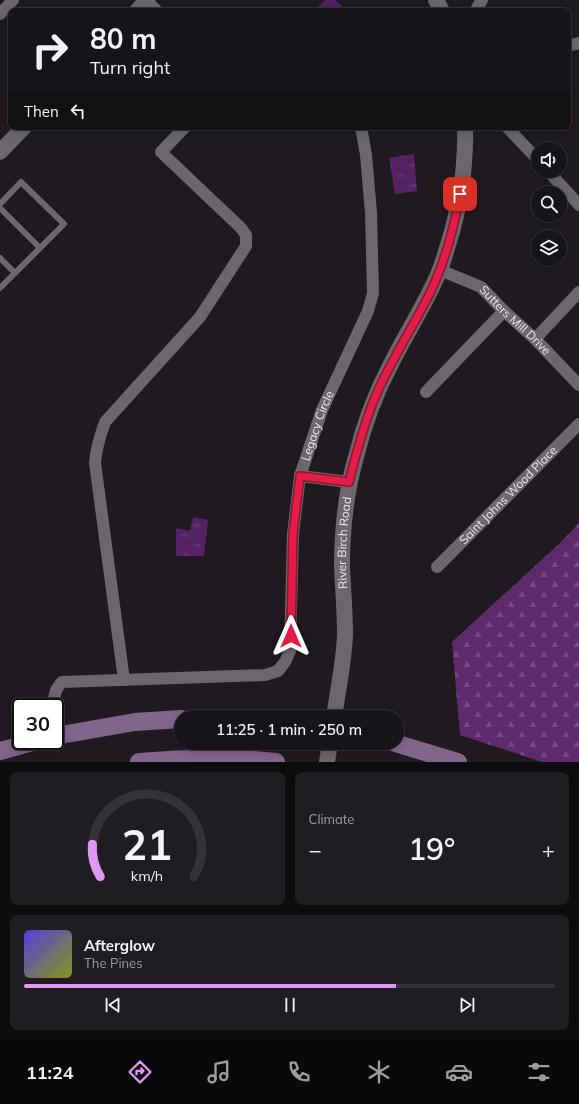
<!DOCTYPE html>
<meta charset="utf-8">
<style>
:root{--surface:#161418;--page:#1f1d21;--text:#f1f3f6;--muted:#9e9ea2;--line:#353337;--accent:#de98f3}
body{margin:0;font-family:Mulish,sans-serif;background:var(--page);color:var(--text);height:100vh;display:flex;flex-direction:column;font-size:15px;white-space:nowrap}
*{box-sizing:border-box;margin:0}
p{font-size:13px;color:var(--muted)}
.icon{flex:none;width:22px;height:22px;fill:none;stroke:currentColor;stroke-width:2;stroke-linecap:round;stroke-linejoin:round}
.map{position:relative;height:762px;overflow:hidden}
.panel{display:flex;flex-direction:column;gap:10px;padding:10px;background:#0c0b0d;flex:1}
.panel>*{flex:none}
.top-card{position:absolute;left:8px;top:8px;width:563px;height:122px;border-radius:8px;box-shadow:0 2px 10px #0003,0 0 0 1px var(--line);background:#161418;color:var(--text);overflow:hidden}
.fabs{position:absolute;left:531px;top:142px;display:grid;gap:8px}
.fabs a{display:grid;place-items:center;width:36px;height:36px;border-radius:50%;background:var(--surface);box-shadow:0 2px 10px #0003,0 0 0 1px var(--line);font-size:20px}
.speed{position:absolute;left:12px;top:698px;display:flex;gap:8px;font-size:20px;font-weight:700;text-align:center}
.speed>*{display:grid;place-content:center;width:52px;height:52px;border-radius:50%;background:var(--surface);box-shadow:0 2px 10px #0003,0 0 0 1px var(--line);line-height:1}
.speed .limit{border:2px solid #111;border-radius:6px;background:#fff;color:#111}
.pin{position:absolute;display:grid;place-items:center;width:34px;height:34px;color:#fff;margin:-17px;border-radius:8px;box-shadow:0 2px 6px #0006}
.me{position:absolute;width:44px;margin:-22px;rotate:0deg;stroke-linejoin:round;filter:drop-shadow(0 0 3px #0008)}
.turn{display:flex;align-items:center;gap:14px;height:84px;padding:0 16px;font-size:18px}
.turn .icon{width:52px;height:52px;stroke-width:2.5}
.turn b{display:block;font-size:28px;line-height:34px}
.then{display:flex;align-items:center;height:38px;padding:0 16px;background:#0003;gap:8px;font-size:15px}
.big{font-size:30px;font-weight:600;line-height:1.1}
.panel .tile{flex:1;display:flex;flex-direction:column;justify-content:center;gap:6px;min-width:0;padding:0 14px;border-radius:8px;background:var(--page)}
.panel .dial{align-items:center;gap:0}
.dial svg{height:104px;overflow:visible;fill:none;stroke:var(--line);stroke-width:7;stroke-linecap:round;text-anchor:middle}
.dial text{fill:var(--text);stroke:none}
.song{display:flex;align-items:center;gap:12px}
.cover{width:48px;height:48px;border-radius:6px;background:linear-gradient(135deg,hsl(250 70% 55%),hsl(70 70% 35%))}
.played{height:4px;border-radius:2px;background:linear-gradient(90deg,var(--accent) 70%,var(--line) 70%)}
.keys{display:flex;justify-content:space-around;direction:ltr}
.heat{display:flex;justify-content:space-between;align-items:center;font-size:22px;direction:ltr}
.panel .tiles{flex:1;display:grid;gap:10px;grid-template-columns:1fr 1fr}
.tile:last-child{grid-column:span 2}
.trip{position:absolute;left:174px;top:710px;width:230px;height:40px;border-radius:20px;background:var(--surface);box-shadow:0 2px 10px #0003,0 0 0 1px var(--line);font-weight:600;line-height:40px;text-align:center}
.tab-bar{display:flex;height:64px;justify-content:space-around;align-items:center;background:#09080a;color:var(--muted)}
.tab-bar .icon{width:28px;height:28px}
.tab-bar .active{color:var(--accent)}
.tab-bar b{font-size:18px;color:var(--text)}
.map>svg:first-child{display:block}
</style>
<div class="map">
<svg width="579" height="762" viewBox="0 0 579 762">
<defs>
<pattern id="forest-firs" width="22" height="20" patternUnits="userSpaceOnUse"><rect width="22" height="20" fill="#5e2a6c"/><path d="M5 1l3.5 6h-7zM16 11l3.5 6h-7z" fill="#754981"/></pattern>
<pattern id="park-tufts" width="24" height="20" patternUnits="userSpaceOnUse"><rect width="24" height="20" fill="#552263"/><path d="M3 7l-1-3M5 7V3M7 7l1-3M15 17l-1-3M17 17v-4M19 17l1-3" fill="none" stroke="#6e427a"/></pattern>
</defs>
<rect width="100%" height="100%" fill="#1e1a20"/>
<path fill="#552263" d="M 325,0 L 335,0 L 347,11 L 314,11 Z"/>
<path fill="url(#forest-firs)" d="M 579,523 L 579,762 L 542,762 L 460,735 L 452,642 L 560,543 Z"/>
<path fill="url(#park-tufts)" d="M 414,154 L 417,191 L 395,194 L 389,158 Z
M 193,517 L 208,520 L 204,556 L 176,556 L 176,528 L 190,531 Z"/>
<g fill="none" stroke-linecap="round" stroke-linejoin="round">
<path stroke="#6c666d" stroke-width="6" d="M 0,204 L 21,182 L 64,224 L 0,288
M 0,208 L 40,248
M 0,258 L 15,273"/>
<g stroke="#6c666d" stroke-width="12">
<path d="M 147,1 L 157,11"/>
<path d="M 477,8 L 482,0"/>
<path d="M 0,14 L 13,0"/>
<path d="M 568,46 L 579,43"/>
<path d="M 507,127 L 538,160"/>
<path d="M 548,171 L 579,205"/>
<path id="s1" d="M 440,270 L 481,287 L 504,311 L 535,339 L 579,385"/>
<path d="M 535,339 L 579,292"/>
<path d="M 426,392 L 504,311"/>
<path d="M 300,476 L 349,482"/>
<path id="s2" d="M 437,567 L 579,424"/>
<path d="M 124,680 L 95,463 C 96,448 100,436 105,422 L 200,317 L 246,246 L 246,235 L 241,228 L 161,152 L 185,127"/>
<path id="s3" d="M 54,707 C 54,697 54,690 62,682 L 265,675 L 278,671 L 285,662 L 290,651 L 293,534 L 300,476 L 322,410 L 368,311 L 373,293 L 371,213 L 366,155 L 361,127"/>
</g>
<g stroke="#6c666d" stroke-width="16">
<path d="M 436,0 L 442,11"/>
<path d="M 137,11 L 147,0"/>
<path d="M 0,152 L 24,127"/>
<path id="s4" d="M 334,717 C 338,690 344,662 345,634 C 345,612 343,589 342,567 C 342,530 346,492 356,457 C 364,424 376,392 392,362 C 407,332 426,303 439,272 C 443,263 445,254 448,245 C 460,207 466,168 465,127"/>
<path d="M 327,762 L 330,743"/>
</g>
<path stroke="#82658a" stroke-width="18" d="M 55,736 L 135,722 L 181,719
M 395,743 L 458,762
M 0,751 L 36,741
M 139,762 C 185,758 231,757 276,762"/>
</g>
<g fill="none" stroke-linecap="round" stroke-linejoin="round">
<g stroke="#92132f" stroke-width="10">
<path id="route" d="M 291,636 L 293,534 L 300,476 L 349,482 C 356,454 363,427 374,400 C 389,363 412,329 430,293 C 445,262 454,228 460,194"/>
</g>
<use href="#route" stroke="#e11d48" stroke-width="7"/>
</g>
<g text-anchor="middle" stroke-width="4" stroke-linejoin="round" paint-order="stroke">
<g font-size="12" fill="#ece9ed" stroke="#151116">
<text dy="4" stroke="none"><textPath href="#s1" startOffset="92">Sutters Mill Drive</textPath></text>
<text dy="4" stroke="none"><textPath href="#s3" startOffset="496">Legacy Circle</textPath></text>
<text dy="4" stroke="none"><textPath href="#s2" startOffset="101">Saint Johns Wood Place</textPath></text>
<text dy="4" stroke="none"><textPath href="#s4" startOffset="175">River Birch Road</textPath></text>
</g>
</g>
</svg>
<div class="fabs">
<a><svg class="icon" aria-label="sound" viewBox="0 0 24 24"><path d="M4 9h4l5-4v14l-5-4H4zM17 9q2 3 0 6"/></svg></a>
<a><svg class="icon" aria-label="search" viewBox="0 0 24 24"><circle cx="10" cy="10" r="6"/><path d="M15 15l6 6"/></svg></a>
<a><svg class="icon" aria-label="layers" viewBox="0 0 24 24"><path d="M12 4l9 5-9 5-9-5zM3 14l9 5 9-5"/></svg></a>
</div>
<div class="speed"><div class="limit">30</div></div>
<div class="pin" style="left:460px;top:194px;background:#d93025"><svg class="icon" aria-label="arrive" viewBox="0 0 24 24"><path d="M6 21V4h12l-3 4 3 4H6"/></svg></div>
<svg class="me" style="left:291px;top:636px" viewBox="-20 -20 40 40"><path d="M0-17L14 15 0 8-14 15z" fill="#e11d48" stroke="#fff" stroke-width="4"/></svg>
<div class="trip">11:25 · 1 min · 250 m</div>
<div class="top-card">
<div class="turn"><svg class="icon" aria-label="right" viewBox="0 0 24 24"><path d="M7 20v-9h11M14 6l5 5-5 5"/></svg><div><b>80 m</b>Turn right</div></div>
<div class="then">Then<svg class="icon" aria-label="left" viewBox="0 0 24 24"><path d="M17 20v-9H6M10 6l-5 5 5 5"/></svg></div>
</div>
</div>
<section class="panel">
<div class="tiles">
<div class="tile dial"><svg viewBox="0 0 100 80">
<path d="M14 69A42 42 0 1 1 86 69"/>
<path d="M14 69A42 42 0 0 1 8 44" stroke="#de98f3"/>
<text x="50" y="56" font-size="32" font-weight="700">21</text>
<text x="50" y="72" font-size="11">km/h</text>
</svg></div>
<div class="tile"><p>Climate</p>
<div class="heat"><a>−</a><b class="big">19°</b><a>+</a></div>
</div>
<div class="tile">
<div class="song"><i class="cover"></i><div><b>Afterglow</b><p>The Pines</p></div></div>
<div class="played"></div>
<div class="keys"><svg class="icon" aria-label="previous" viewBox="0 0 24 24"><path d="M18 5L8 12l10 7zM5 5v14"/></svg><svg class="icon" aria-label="pause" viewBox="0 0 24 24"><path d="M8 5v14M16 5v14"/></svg><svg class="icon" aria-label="next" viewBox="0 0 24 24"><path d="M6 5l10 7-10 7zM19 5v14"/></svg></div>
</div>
</div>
</section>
<nav class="tab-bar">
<b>11:24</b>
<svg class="icon active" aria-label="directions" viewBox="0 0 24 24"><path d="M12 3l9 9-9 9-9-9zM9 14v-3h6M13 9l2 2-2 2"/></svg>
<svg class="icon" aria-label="music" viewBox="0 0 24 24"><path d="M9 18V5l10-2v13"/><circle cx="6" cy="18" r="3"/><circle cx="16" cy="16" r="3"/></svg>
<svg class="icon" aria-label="phone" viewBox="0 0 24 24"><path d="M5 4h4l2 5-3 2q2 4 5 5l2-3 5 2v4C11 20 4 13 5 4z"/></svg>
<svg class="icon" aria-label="climate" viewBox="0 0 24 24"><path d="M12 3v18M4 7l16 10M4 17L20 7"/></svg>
<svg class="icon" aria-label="car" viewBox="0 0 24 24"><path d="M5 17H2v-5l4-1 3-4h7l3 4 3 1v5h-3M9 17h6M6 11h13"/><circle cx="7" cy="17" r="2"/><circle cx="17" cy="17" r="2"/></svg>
<svg class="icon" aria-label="filters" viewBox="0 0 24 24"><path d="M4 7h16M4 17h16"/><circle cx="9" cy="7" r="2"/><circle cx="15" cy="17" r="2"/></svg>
</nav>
